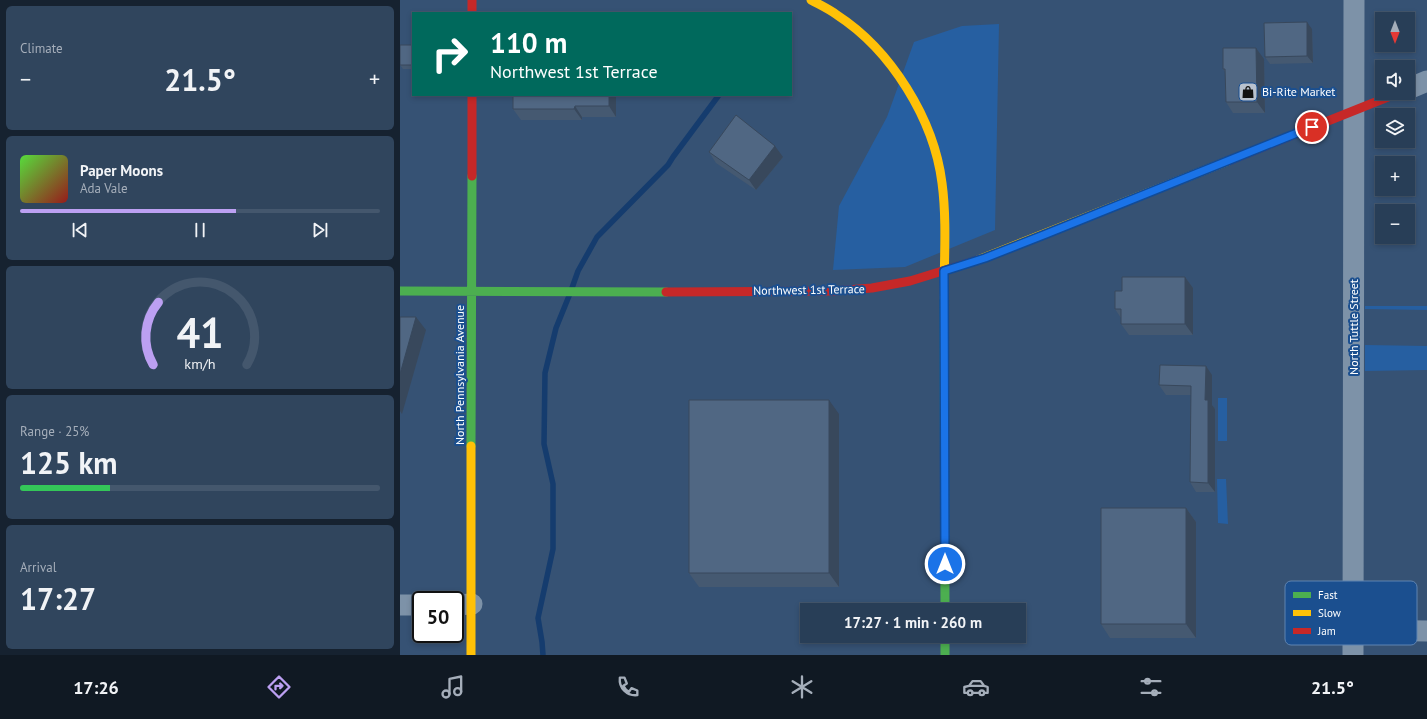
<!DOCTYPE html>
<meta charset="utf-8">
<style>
:root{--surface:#283e57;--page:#30455d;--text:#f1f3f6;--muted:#a5aeba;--line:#44576d;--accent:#bca0f2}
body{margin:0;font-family:"PT Sans",sans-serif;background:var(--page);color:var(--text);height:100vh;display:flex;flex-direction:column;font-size:15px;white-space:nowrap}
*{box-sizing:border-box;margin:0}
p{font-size:13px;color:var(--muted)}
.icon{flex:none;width:22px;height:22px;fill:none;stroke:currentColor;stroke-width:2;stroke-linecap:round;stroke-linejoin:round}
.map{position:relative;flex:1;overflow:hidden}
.panel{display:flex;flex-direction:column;gap:6px;padding:6px;background:#162230;width:400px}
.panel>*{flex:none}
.hud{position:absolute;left:12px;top:12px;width:380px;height:84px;border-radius:0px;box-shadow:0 2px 6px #0003,0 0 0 1px var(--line);background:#00695c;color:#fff;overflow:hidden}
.needle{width:26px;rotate:180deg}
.controls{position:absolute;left:975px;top:12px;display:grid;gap:8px}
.controls a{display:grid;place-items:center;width:40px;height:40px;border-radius:0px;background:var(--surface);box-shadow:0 2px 6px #0003,0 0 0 1px var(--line);font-size:20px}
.speed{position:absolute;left:12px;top:591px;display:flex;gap:8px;font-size:20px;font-weight:700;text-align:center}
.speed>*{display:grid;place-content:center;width:52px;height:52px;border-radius:50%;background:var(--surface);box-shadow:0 2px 6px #0003,0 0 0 1px var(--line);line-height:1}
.speed .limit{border:2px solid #111;border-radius:6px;background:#fff;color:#111}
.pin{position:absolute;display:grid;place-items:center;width:34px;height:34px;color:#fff;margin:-17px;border:2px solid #fff;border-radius:50%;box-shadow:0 1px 4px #0007}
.me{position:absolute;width:44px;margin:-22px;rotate:0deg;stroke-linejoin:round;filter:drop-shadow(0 0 3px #0008)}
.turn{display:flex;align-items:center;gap:14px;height:84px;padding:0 12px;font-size:18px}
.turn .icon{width:52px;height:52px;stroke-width:2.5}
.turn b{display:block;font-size:28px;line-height:34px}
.big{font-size:30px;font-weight:600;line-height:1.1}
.panel .widget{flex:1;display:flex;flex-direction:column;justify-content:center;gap:6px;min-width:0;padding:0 14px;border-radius:6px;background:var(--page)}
.panel .dial{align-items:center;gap:0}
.dial svg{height:104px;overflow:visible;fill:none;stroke:var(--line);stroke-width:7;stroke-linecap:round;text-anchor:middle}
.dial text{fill:var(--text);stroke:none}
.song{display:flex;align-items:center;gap:12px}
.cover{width:48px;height:48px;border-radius:6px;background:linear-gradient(135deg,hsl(110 70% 55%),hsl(0 70% 35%))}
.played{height:4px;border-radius:2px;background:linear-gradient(90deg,var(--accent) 60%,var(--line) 60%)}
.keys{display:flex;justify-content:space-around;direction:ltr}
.heat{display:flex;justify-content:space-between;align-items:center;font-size:22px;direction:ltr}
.charge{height:6px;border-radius:3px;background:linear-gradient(90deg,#34c759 25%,var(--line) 0)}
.trip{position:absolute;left:400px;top:603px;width:226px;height:40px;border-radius:0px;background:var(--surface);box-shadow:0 2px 6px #0003,0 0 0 1px var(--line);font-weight:600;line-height:40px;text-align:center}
.dock{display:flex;height:64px;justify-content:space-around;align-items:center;background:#101923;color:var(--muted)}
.dock .icon{width:28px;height:28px}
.dock .current{color:var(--accent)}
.dock b{font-size:18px;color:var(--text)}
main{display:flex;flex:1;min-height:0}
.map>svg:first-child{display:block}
</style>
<main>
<section class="panel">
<div class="widget"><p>Climate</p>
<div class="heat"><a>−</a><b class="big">21.5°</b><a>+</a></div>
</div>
<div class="widget">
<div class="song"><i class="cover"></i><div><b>Paper Moons</b><p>Ada Vale</p></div></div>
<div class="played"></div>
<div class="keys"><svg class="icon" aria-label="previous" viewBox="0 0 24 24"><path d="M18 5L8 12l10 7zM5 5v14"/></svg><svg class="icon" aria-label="pause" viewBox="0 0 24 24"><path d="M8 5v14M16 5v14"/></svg><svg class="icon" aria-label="next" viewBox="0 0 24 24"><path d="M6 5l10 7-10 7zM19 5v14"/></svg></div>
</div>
<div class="widget dial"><svg viewBox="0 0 100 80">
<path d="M14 69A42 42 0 1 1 86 69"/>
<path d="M14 69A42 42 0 0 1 18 21" stroke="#bca0f2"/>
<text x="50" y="56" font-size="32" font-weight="700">41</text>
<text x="50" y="72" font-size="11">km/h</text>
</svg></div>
<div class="widget"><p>Range · 25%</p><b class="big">125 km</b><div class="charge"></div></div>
<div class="widget"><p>Arrival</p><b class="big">17:27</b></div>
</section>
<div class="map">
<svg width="1027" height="655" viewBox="0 0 1027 655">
<rect width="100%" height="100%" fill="#365274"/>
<path fill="#265fa1" d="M 599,24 L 595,230 L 505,267 L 433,270 L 439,206 L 487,117 L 514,42 L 562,26 Z
M 965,306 L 1027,306 L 1027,310 L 965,309 Z
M 965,345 L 1027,346 L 1027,370 L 965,371 Z
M 818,398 L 827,398 L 827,441 L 818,441 Z
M 817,479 L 826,479 L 828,524 L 818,523 Z"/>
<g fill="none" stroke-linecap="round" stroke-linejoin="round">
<path stroke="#153c6e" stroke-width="5.5" d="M 172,288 L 178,271 L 197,237 L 268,165 L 273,157 L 319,95
M 143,655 L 142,642 L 138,618 L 153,549 L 153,484 L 144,444 L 145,373 L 156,328 L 169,296"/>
<path stroke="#7d92a8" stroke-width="21" d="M 1008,89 L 1027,81
M 0,605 L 21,605
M 55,605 L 72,604
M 953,630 L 1027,631
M 953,655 L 954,0"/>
<path stroke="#4caf50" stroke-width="9" d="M 0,291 L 266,292
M 544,298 L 545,610
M 71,446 L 72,176
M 545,636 L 545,655"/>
<path stroke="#ffc107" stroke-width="9" d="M 411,0 C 420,5 429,9 437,15 C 491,50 534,119 542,183 C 547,220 544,260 544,298
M 578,260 L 828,161
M 71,655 L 71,446"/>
<path stroke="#c62828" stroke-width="9" d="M 72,0 L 72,13
M 828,161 L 998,93
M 72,176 L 72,95
M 266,292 L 433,291 L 472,288 L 510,281 L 578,260"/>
</g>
<path fill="#455971" d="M 912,29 L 913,63 L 870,64 L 865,57 Z
M 0,45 L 13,45 L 13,69 L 3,69 L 0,65 L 0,121 Z
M 864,59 L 865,113 L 833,113 L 826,102 L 825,72 L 823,69 Z
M 216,95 L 216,117 L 182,117 L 182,120 L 121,120 L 113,109 Z
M 309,152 L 383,157 L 356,190 L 316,163 Z
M 785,277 L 793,288 L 793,335 L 729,335 L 721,324 L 721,318 L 715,309 L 722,291 Z
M 812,375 L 812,405 L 815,409 L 815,492 L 796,492 L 790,482 L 791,395 L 766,395 L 759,385 Z
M 439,414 L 439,587 L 299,587 L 289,573 Z
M 786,508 L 796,522 L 796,638 L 710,638 L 701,624 Z"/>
<path fill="#38485c" d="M 907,22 L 912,29 L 913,63 L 907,56 Z
M 856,48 L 864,59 L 865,113 L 857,102 Z
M 209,95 L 216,95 L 216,117 L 209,106 Z
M 175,106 L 182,117 L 182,120 L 174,109 Z
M 375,146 L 383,157 L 356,190 L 349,180 Z
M 785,277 L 793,288 L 793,335 L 785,324 Z
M 16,317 L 26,330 L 2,414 L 0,411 L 0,374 Z
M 806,366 L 812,375 L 812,405 L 815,409 L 815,492 L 808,483 L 805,400 Z
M 429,400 L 439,414 L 439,587 L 429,573 Z
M 786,508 L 796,522 L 796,638 L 786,624 Z"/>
<path fill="#506783" stroke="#38485c" d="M 907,22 L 907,56 L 865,57 L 864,23 Z
M 0,45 L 13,45 L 13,65 L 0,65 Z
M 823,48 L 856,48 L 857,102 L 826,102 L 825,69 L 823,69 Z
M 113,95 L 209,95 L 209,106 L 175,106 L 174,109 L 113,109 Z
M 336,115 L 375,146 L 349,180 L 309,152 Z
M 722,277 L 785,277 L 785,324 L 721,324 L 721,309 L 715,309 L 715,291 L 722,291 Z
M 0,317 L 16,317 L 0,374 Z
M 760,365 L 806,366 L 805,400 L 808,400 L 808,483 L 790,482 L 791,386 L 759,385 Z
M 289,400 L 429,400 L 429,573 L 289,573 Z
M 701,508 L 786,508 L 786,624 L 701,624 Z"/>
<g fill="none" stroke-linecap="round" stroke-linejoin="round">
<g stroke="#114b97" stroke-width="10">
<path id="route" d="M 545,564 L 544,271 L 585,258 L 646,234 L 912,127"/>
</g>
<use href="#route" stroke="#1a73e8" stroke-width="7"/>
</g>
<defs>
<g id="shop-square" transform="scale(1)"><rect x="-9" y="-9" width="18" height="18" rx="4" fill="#b9c2ce" stroke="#1b4f8f"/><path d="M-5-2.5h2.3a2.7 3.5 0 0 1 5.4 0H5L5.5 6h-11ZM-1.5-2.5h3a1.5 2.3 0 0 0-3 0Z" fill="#111"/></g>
</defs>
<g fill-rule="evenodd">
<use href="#shop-square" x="848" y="92"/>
</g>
<g text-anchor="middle" stroke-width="4" stroke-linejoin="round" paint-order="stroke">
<g font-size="12" fill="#fff" stroke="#1b4f8f" text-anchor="start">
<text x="862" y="96">Bi-Rite Market</text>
</g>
<g font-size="12" fill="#fff" stroke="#1b4f8f">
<text transform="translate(409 290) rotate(-1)" y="4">Northwest 1st Terrace</text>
<text transform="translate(954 327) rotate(-90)" y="4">North Tuttle Street</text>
<text transform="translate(60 375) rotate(-90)" y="4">North Pennsylvania Avenue</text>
</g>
</g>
<rect x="885" y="581" width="132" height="64" rx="6" fill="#1b4f8f" stroke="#5f84b1" stroke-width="1"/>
<rect x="893" y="592" width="18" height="6" fill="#4caf50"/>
<rect x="893" y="610" width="18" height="6" fill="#ffc107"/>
<rect x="893" y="628" width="18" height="6" fill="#c62828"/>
<g font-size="11" fill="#fff">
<text x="918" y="599">Fast</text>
<text x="918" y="617">Slow</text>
<text x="918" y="635">Jam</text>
</g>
</svg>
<div class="controls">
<a><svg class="needle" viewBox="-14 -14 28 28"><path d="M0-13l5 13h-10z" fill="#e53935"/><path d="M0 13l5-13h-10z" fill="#a5aeba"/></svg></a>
<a><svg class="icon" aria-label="sound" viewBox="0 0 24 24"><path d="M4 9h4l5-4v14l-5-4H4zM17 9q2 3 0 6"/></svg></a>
<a><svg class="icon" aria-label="layers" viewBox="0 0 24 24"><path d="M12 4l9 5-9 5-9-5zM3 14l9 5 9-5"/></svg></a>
<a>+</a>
<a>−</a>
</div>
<div class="speed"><div class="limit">50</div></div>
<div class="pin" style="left:912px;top:127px;background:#d93025"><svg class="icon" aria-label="arrive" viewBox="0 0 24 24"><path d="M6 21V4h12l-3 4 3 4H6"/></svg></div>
<svg class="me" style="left:545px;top:564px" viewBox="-20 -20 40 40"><circle r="17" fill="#1a73e8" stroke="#fff" stroke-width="3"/><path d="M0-11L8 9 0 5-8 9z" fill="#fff"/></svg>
<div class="trip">17:27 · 1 min · 260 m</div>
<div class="hud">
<div class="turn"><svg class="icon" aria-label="right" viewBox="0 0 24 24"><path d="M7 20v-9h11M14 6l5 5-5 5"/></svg><div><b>110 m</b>Northwest 1st Terrace</div></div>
</div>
</div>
</main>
<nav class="dock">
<b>17:26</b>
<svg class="icon current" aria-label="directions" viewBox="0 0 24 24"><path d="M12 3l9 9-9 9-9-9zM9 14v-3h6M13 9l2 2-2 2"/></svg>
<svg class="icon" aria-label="music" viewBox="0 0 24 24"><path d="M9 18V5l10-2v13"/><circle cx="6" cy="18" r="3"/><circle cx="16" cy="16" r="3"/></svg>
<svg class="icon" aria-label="phone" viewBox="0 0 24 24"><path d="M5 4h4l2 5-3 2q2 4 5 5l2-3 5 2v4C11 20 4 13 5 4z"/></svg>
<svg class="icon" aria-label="climate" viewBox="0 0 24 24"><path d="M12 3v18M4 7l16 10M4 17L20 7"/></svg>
<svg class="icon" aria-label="car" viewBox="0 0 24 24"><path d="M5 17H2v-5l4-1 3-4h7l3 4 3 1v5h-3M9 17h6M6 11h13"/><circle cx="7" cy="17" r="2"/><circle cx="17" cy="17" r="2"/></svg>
<svg class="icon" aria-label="filters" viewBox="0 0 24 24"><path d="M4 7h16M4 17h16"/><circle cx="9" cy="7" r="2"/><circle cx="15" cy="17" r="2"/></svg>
<b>21.5°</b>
</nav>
